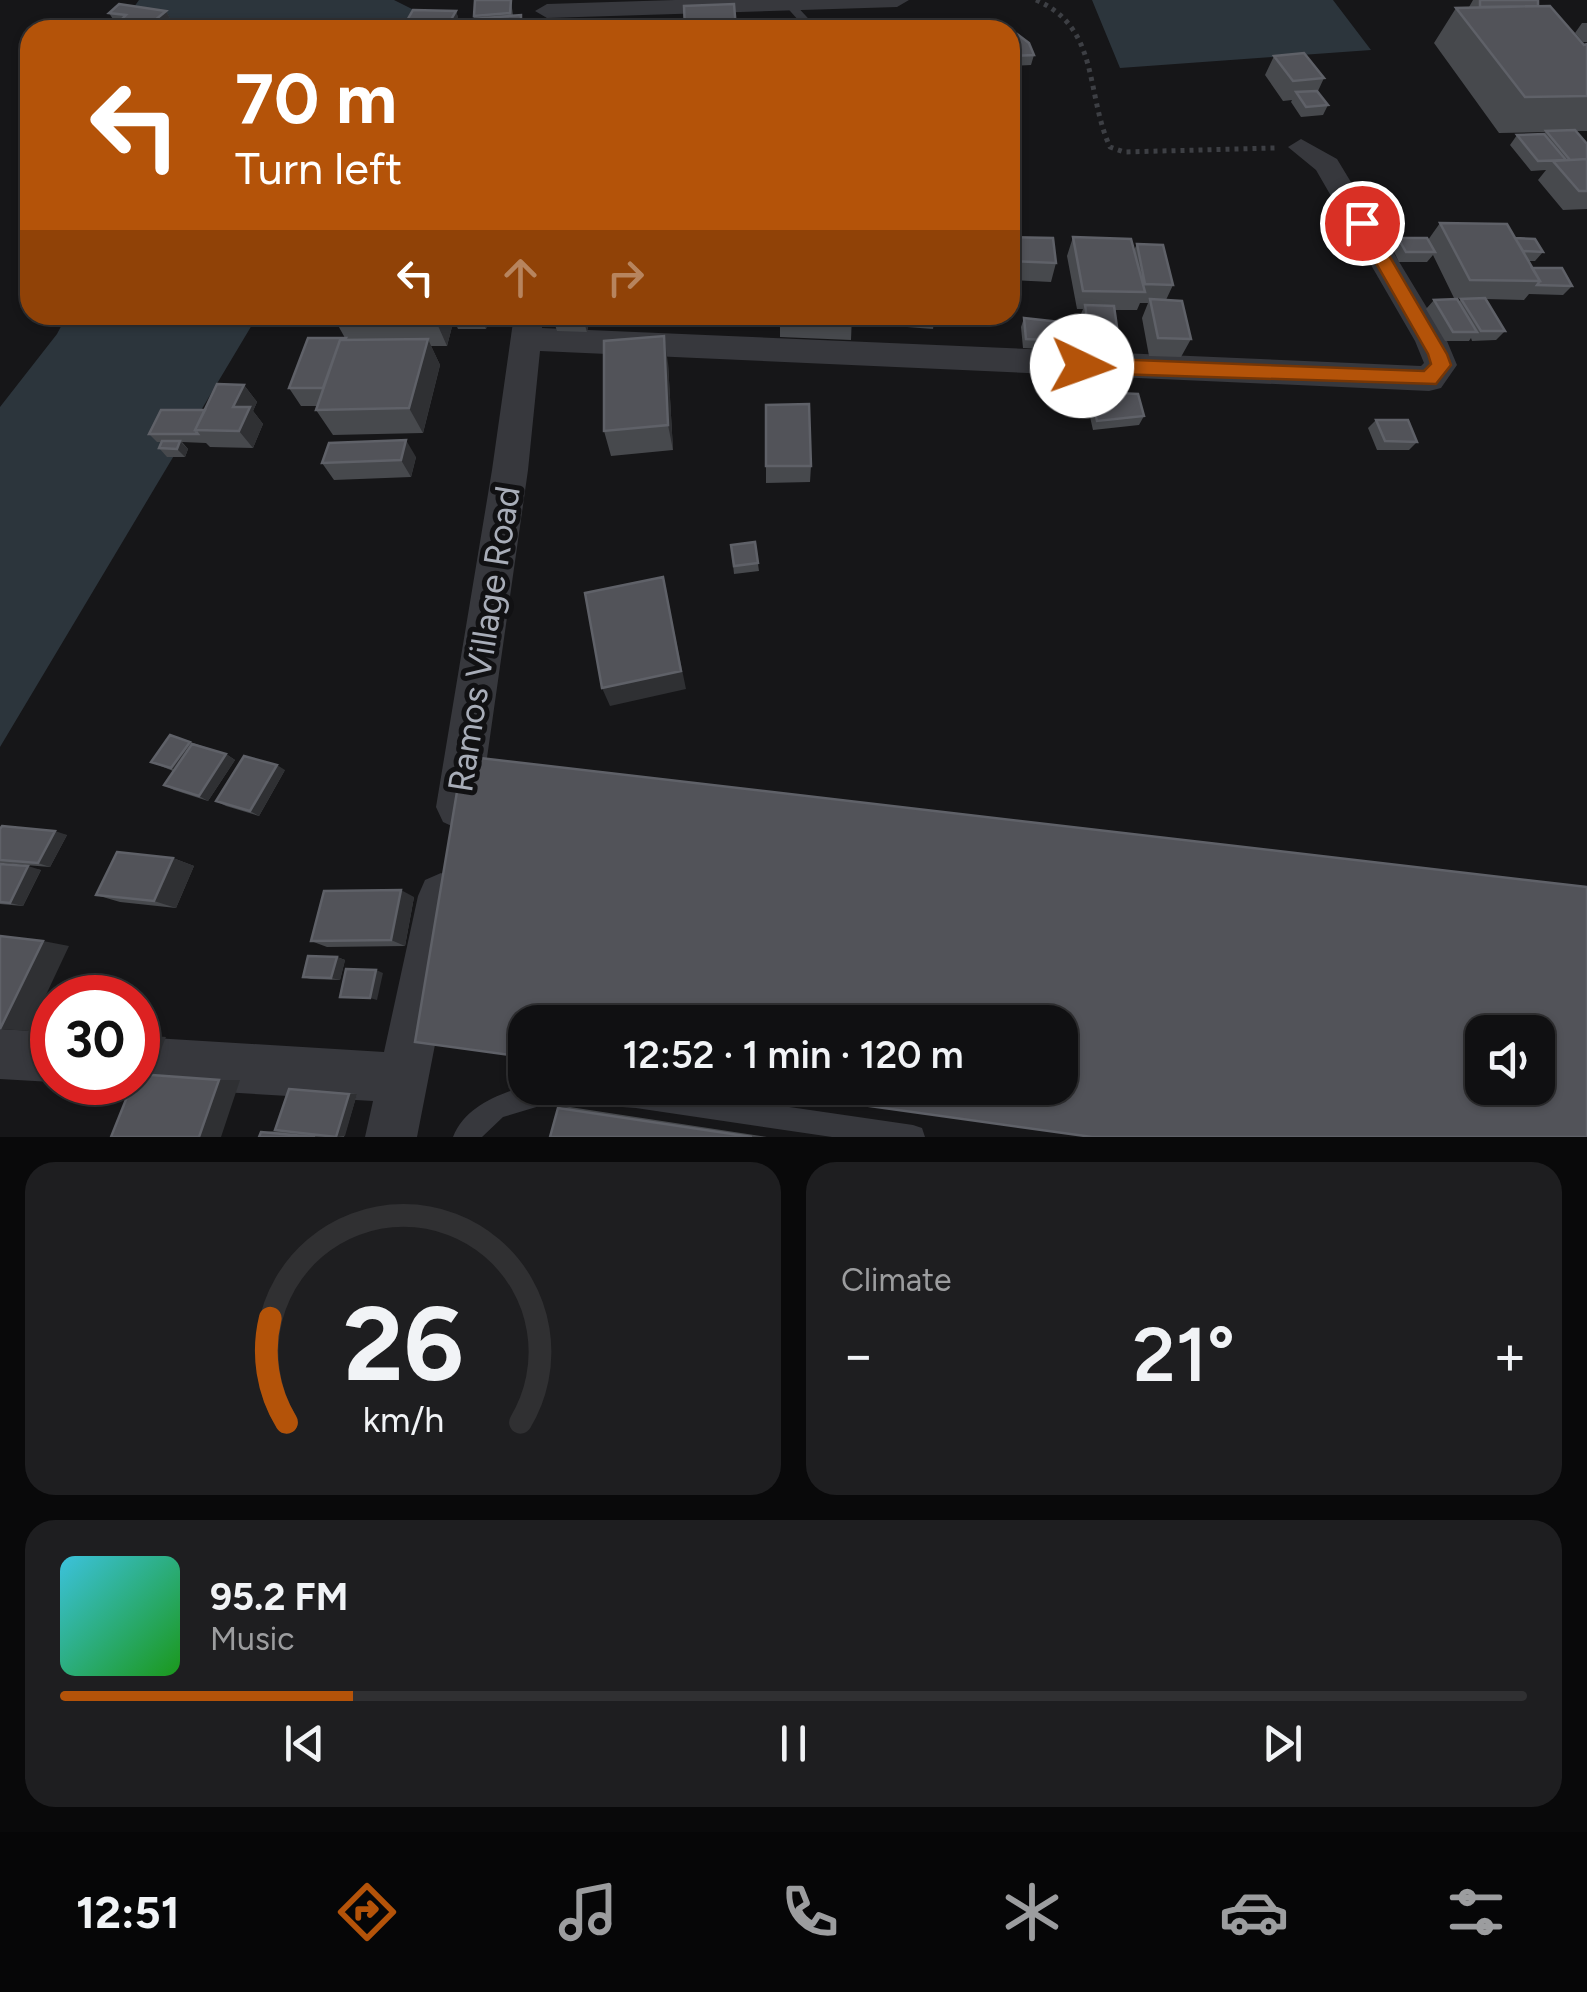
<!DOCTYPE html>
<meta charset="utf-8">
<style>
:root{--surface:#101012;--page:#1e1e20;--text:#f1f3f6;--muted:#9c9d9f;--line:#303032;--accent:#b45309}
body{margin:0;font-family:Figtree,sans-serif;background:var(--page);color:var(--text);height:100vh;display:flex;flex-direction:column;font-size:38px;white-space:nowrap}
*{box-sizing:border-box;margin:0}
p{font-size:32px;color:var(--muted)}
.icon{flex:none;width:55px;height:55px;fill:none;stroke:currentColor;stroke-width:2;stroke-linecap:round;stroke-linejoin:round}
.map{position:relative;height:1137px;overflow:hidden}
.drawer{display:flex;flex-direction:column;gap:25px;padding:25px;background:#09090a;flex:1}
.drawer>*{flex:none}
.guide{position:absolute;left:20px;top:20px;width:1000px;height:305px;border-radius:30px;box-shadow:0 2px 8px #0004,0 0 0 2px var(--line);background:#b45309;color:#fff;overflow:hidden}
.fabs{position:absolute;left:1465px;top:1015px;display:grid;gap:20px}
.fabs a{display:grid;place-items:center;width:90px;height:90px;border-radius:20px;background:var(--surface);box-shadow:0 2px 8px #0004,0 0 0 2px var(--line);font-size:50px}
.speed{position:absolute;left:30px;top:975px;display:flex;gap:20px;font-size:50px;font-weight:700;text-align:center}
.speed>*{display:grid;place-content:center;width:130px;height:130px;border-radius:50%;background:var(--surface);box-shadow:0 2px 8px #0004,0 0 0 2px var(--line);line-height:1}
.speed .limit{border:15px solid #d22;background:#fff;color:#111}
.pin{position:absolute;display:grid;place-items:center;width:85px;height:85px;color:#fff;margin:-42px;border:5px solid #fff;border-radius:50%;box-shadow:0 2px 10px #0007}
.me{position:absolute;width:110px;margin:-55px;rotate:93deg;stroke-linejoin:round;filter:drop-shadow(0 0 8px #0008)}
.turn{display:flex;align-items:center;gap:35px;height:210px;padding:0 50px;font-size:45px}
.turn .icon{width:130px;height:130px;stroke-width:2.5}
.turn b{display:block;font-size:70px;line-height:85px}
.lanes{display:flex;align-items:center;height:95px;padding:0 50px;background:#0003;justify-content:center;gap:50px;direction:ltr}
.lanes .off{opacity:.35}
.big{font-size:75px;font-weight:600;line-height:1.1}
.drawer .card{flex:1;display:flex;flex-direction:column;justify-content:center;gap:15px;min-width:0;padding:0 35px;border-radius:30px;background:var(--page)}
.drawer .dial{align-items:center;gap:0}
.dial svg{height:260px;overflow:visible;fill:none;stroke:var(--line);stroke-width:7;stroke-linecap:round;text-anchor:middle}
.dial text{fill:var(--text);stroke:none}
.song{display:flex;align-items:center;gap:30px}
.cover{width:120px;height:120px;border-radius:15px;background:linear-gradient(135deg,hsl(190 70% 55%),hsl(120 70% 35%))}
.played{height:10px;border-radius:5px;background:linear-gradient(90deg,var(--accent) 20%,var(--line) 20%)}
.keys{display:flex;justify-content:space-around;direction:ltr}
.heat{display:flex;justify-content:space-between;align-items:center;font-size:55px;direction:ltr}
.drawer .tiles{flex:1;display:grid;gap:25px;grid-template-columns:1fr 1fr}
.card:last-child{grid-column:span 2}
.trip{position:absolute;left:508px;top:1005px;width:570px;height:100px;border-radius:30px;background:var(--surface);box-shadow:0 2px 8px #0004,0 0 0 2px var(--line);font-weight:600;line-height:100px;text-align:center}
.dock{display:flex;height:160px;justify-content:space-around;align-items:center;background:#060607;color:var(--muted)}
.dock .icon{width:70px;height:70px}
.dock .selected{color:var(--accent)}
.dock b{font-size:45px;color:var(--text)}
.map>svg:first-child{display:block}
</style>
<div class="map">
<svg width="1587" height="1137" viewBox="0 0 1587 1137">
<rect width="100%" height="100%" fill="#161618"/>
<path fill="#2c353c" d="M 139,0 L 394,0 L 414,10 L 404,30 L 192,30 L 129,14 Z
M 1092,0 L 1333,0 L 1371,50 L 1120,68 Z
M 67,315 L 258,315 L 0,747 L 0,407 L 57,334 Z"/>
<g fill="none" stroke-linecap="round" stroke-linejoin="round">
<path stroke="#3d3f44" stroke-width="5" stroke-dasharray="4 5" stroke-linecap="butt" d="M 1036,0 C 1100,28 1085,92 1110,147 L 1124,152 L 1275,148"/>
<path fill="#37383d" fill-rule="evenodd" d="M 787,0 L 792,1 L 819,30 L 807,30 L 783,3 Z
M 525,1086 L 659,1088 L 913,1125 L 922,1128 L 925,1137 L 832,1137 L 636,1108 L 553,1102 L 503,1117 L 482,1137 L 453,1137 C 465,1107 497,1095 525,1086 Z"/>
<path fill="#37383d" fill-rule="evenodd" d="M 675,0 L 909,0 L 897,7 L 547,18 L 535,11 L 547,4 Z
M 1301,139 L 1337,159 L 1447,341 L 1457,365 L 1441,388 L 1429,391 L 540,351 L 528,470 L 480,807 L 473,822 L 458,829 L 443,822 L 436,807 L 492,470 L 514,315 L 542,315 L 542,328 L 1421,366 L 1424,363 L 1415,341 L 1316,170 L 1288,147 Z
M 441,873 L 457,880 L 464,896 L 417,1137 L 365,1137 L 373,1101 L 138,1087 L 127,1082 L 138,1082 L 138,1037 L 384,1052 L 418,896 L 425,880 Z
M 0,1029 L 52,1032 L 52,1082 L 0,1079 Z"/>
</g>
<path fill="#47494d" d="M 511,0 L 513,16 L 521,15 L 524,30 L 408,30 L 405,24 L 456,11 L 461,28 L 473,28 L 474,16 Z
M 1473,0 L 1538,0 L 1538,6 L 1584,45 L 1587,44 L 1587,131 L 1576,131 L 1587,159 L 1587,209 L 1563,210 L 1538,180 L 1546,170 L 1531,171 L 1510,145 L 1517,135 L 1544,134 L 1545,132 L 1499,133 L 1434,43 L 1456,8 L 1469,7 Z
M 166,11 L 176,30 L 120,30 L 109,13 Z
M 1582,23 L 1587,23 L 1587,42 L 1583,42 L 1575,33 Z
M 1010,37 L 1034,55 L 1031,65 L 1010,66 Z
M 1274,56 L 1324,78 L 1318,91 L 1328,105 L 1323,115 L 1301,117 L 1291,102 L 1292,100 L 1283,101 L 1265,75 Z
M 1440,223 L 1515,238 L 1543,252 L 1535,261 L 1529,261 L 1532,268 L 1572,286 L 1563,295 L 1529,294 L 1524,300 L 1485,299 L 1505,331 L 1496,340 L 1472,341 L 1471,338 L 1469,341 L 1445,341 L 1426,309 L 1434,300 L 1459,302 L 1461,299 L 1469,299 L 1454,298 L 1433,255 L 1427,262 L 1399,262 L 1392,248 L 1398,238 L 1428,240 Z
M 1010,237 L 1056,263 L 1051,282 L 1010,280 Z
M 1073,237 L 1134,250 L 1137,244 L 1173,285 L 1166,300 L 1191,339 L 1181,357 L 1149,356 L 1142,318 L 1148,303 L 1140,303 L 1137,310 L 1114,310 L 1117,327 L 1115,331 L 1119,346 L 1115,355 L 1093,354 L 1091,339 L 1092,336 L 1088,335 L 1089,342 L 1086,352 L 1023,348 L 1021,327 L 1024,318 L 1083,324 L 1081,314 L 1083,309 L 1077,309 L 1067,256 Z
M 455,315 L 447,346 L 431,346 L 440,365 L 423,433 L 333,435 L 316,410 L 317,406 L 301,406 L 289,388 L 345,338 L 335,320 Z
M 490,315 L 486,329 L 458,329 L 454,320 Z
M 590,315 L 587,332 L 557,331 L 554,322 Z
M 780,315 L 852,315 L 851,340 L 780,337 Z
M 869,315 L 935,315 L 933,329 L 868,324 Z
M 668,363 L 673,450 L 611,456 L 604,431 Z
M 1087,383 L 1108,396 L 1107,399 L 1113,399 L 1116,393 L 1144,416 L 1139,425 L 1093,430 L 1088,408 L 1090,405 L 1086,405 L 1084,392 Z
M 244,385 L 257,402 L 253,411 L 263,424 L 253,448 L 210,447 L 206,443 L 182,442 L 188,449 L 185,457 L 167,457 L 159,448 L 161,442 L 157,442 L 149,434 L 205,410 Z
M 1376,420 L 1417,442 L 1409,450 L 1377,450 L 1368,428 Z
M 416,457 L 411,477 L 334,480 L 322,463 Z
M 766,466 L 811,466 L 810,482 L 766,483 Z
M 755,542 L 759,571 L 734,574 L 731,545 Z
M 190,742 L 226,754 L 235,760 L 208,801 L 174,790 L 164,785 L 173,771 L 151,762 Z
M 285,770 L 259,816 L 226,806 L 216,801 Z
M 0,829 L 67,835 L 50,867 L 0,863 Z
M 173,858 L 194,866 L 176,908 L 120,902 L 96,895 Z
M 0,864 L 41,870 L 23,906 L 0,904 Z
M 414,897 L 405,946 L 327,947 L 311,941 Z
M 337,957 L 345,960 L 340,980 L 311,979 L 303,977 Z
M 299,1089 L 357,1094 L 344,1137 L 347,1137 L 259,1137 L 261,1132 L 281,1131 Z
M 570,1107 L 767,1137 L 550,1137 L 558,1108 Z"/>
<path fill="#2f3033" d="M 166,11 L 176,30 L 150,30 L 148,26 Z
M 456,11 L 462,30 L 450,30 L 448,25 Z
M 436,315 L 455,315 L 447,346 L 435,319 Z
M 484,315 L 490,315 L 486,329 L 482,320 Z
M 586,315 L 590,315 L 587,332 L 584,322 Z
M 664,336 L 668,363 L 673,450 L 668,425 Z
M 428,339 L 440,365 L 423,433 L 409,408 Z
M 244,385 L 257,402 L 253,411 L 263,424 L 253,448 L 239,431 L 233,407 Z
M 406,440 L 416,457 L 411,477 L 401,460 Z
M 180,441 L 188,449 L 185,457 L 177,449 Z
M 663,577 L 686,689 L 610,706 L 602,688 Z
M 190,742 L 199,748 L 181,774 L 171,768 Z
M 226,754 L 235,760 L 208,801 L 199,796 Z
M 277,765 L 285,770 L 259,816 L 250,811 Z
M 55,831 L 67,835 L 50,867 L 38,863 Z
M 173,858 L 194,866 L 176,908 L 154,901 Z
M 28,866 L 41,870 L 23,906 L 10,903 Z
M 401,890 L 414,897 L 405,946 L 391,940 Z
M 43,941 L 69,946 L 29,1031 L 0,1029 Z
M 337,957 L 345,960 L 340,980 L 331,978 Z
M 376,970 L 383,973 L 377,1000 L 370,998 Z
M 154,1036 L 166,1037 L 157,1059 L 145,1058 Z
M 219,1080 L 240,1080 L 221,1137 L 199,1137 Z
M 349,1094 L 357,1094 L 345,1136 L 336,1137 Z"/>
<path fill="#525359" stroke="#5f6168" stroke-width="2.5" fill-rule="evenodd" d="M 475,0 L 511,0 L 510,13 L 474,16 Z
M 1480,0 L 1538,0 L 1538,6 L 1480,7 Z
M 119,4 L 166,11 L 148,26 L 119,22 L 126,15 L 109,13 Z
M 734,4 L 736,29 L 685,30 L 684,6 Z
M 1550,6 L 1584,45 L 1587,44 L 1587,96 L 1525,97 L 1456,8 Z
M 413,10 L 456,11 L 448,25 L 405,24 Z
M 521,15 L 521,27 L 487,30 L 473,28 L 474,19 Z
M 444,27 L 487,29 L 442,30 Z
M 1017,34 L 1029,43 L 1034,55 L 1010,56 L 1010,37 Z
M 1304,53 L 1324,78 L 1293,81 L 1274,56 Z
M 1317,91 L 1328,105 L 1306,107 L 1296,92 Z
M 1575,130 L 1587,144 L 1587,159 L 1570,160 L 1546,131 Z
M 1544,134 L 1566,160 L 1538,161 L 1517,135 Z
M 1587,159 L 1587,191 L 1579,191 L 1553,161 Z
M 1440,223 L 1507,224 L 1540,281 L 1470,280 Z
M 1010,237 L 1053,238 L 1056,263 L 1010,261 Z
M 1073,237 L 1131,239 L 1145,292 L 1083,291 Z
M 1398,238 L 1427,238 L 1435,252 L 1406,252 Z
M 1515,238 L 1535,239 L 1543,252 L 1523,251 Z
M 1137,244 L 1163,245 L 1173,285 L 1145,284 Z
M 1532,268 L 1562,268 L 1572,286 L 1537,285 L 1540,281 Z
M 1485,298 L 1505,331 L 1481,331 L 1461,299 Z
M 1150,299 L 1182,301 L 1191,339 L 1158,338 Z
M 1457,299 L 1477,332 L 1453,332 L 1434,300 Z
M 1085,305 L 1114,306 L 1117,327 L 1088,326 Z
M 336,315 L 436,315 L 435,319 L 335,320 Z
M 455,315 L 484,315 L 482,320 L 454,320 Z
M 556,315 L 586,315 L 584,322 L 554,322 Z
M 780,315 L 852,315 L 852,321 L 779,318 Z
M 1024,318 L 1087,325 L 1089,342 L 1026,339 Z
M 1095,330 L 1116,331 L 1119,346 L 1097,345 Z
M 664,336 L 668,425 L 604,431 L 604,341 Z
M 308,338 L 346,338 L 345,340 L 340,340 L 323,388 L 289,388 Z
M 428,339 L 409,408 L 316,410 L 340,340 Z
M 1087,383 L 1106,383 L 1108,396 L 1090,396 Z
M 217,384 L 244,385 L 233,407 L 250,407 L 239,431 L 195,430 Z
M 1116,393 L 1138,394 L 1144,416 L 1097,421 L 1092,399 L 1117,400 Z
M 809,404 L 811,466 L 766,466 L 766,405 Z
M 161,410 L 205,410 L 195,430 L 198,434 L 149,434 Z
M 1376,420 L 1408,420 L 1417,442 L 1385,441 Z
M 406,440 L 401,460 L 322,463 L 329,443 Z
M 162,441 L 180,441 L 177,449 L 159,448 Z
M 755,542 L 758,563 L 734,566 L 731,545 Z
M 663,577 L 681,671 L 602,688 L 585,593 Z
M 170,735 L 190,742 L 171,768 L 151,762 Z
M 192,744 L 226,754 L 199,796 L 164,785 Z
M 244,756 L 277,765 L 250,811 L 216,801 Z
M 463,756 L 1587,887 L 1587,1137 L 1092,1137 L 741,1088 L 1060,1088 L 1060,1022 L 525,1022 L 525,1057 L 415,1042 ZM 1482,1032 L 1538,1032 L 1538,1088 L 1482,1088 Z
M 2,826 L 55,831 L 38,863 L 0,860 L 0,829 Z
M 117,852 L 173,858 L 154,901 L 96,895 Z
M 0,864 L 28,866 L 10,903 L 0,902 Z
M 401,890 L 391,940 L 311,941 L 324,891 Z
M 0,936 L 43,941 L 0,1029 Z
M 308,956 L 337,957 L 331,978 L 303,977 Z
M 346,969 L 376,970 L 370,998 L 340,997 Z
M 52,1006 L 52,1027 L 43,1026 Z
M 138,1034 L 154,1036 L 145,1058 L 138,1058 Z
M 138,1074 L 219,1080 L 199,1137 L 111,1137 L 133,1082 L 138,1082 Z
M 289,1089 L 349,1094 L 336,1137 L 275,1130 Z
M 558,1108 L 752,1137 L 550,1137 Z
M 261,1132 L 315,1137 L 259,1137 Z"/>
<path fill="#b45309" stroke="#753606" stroke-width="2.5" d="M 1362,218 L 1370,223 L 1447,354 L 1451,365 L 1436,384 L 1082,373 L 1072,366 L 1082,358 L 1424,371 L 1431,364 L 1428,354 L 1353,223 Z"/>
<g text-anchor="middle" stroke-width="10" stroke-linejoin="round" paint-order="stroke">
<g font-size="35" fill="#a8adb8" stroke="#111113">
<text transform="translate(484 639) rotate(-81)" y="12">Ramos Village Road</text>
</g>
</g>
</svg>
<div class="fabs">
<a><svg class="icon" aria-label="sound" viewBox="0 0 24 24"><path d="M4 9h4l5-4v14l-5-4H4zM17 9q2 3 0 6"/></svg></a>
</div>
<div class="speed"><div class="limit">30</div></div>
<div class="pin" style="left:1362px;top:223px;background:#d93025"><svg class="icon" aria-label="arrive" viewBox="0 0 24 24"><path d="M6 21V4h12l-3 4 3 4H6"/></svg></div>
<svg class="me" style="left:1082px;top:366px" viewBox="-20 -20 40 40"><circle r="19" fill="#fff"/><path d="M0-13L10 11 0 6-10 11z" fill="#b45309"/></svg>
<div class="trip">12:52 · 1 min · 120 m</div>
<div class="guide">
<div class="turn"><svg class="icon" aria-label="left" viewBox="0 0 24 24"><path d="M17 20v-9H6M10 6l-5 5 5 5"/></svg><div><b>70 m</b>Turn left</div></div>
<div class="lanes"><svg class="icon" aria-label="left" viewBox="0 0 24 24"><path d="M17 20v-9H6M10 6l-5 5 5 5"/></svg><svg class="icon off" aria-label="ahead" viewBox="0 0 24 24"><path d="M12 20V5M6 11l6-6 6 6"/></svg><svg class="icon off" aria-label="right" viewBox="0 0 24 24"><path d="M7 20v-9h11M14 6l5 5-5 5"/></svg></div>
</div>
</div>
<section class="drawer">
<div class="tiles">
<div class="card dial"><svg viewBox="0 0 100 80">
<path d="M14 69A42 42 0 1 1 86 69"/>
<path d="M14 69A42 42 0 0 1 9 37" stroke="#b45309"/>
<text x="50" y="56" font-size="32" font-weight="700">26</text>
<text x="50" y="72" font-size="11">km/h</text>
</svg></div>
<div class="card"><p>Climate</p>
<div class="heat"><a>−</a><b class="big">21°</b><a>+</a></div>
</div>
<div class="card">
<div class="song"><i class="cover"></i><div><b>95.2 FM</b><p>Music</p></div></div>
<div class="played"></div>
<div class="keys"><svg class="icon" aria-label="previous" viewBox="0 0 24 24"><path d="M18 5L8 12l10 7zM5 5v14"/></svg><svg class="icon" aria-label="pause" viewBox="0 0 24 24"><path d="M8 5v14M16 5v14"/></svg><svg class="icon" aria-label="next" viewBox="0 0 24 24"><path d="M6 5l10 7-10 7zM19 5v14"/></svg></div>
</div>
</div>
</section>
<nav class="dock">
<b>12:51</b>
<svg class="icon selected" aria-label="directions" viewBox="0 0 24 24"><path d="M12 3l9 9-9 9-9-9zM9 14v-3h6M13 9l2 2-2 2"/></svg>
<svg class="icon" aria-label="music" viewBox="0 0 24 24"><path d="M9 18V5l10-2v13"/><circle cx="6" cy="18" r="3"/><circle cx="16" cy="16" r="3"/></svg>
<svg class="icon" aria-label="phone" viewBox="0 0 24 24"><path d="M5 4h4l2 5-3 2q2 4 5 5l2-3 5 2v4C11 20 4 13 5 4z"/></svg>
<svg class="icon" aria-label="climate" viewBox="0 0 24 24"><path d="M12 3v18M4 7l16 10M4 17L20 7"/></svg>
<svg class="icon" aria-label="car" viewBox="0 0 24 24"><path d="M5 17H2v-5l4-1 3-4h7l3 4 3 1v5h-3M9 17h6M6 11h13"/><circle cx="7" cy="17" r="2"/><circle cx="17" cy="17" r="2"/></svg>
<svg class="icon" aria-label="filters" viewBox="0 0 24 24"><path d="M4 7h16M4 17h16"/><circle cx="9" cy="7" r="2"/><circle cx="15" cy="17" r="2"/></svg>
</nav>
